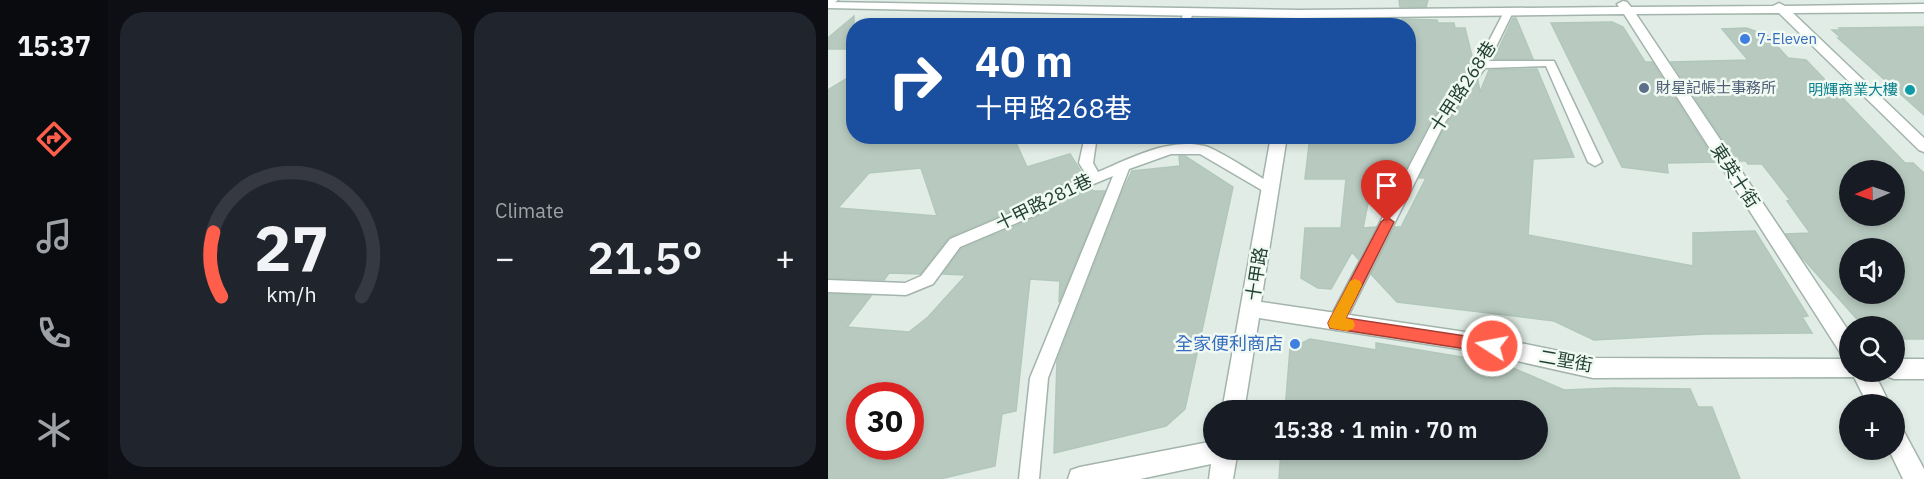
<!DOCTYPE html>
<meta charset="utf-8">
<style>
:root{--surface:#171b24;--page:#20242c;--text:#f1f3f6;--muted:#9ea1a6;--line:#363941;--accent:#ff5e4b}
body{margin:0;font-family:"IBM Plex Sans","Noto Sans TC",sans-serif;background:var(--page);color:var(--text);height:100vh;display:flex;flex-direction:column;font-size:22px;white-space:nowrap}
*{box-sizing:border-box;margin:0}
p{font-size:20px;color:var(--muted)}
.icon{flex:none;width:33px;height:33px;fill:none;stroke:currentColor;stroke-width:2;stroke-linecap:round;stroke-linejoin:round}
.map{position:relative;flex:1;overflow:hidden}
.sheet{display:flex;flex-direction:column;gap:12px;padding:12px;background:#0d0f14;width:720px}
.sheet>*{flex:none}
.guide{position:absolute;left:18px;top:18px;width:570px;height:126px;border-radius:24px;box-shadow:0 3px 9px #0003;background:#1a4fa0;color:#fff;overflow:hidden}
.needle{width:39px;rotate:268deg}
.controls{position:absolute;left:1011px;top:160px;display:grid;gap:12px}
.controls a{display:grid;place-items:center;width:66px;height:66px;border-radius:50%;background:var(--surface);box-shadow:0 3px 9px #0003;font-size:30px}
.speed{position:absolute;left:18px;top:382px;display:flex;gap:12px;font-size:30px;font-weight:700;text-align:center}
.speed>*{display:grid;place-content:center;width:78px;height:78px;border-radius:50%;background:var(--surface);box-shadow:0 3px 9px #0003;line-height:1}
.speed .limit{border:9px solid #d22;background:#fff;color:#111}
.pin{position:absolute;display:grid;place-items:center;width:51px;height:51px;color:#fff;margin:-62px -26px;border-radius:50% 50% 50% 0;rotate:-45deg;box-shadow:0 0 6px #0007}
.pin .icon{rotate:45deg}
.me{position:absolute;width:66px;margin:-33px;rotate:281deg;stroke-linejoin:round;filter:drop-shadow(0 0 4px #0008)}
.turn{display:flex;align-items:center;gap:21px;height:126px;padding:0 30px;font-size:27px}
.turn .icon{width:78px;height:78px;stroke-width:2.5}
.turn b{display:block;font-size:42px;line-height:51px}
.big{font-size:45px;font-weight:600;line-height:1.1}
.sheet .widget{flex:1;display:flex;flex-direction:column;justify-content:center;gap:9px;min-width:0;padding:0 21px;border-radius:24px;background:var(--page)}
.sheet .dial{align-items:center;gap:0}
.dial svg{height:156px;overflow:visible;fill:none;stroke:var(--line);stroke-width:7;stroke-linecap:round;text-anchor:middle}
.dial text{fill:var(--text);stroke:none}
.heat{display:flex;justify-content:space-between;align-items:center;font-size:33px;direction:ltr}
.sheet .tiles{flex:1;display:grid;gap:12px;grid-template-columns:repeat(2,1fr)}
.trip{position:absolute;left:375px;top:400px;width:345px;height:60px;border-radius:30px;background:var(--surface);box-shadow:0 3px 9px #0003;font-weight:600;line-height:60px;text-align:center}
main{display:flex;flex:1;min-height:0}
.dock{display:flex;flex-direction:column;width:108px;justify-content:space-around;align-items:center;background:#090b0e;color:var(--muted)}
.dock .icon{width:42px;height:42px}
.dock .on{color:var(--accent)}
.dock b{font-size:27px;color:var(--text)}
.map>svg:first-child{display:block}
</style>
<main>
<nav class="dock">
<b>15:37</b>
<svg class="icon on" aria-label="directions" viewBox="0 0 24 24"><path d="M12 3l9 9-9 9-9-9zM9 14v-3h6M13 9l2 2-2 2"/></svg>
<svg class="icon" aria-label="music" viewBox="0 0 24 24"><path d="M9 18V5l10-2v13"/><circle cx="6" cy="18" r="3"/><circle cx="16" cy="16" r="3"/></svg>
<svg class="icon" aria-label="phone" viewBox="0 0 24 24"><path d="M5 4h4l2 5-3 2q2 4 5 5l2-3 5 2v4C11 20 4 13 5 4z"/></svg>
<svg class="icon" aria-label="climate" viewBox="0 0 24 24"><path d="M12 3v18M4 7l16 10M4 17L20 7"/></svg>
</nav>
<section class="sheet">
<div class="tiles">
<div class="widget dial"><svg viewBox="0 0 100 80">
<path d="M14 69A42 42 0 1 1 86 69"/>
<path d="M14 69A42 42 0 0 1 10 36" stroke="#ff5e4b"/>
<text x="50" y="56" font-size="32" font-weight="700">27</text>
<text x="50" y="72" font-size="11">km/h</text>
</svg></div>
<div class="widget"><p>Climate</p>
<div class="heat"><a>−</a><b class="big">21.5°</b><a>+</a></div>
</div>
</div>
</section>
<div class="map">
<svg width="1096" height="479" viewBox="0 0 1096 479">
<rect width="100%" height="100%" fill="#e0ece5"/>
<path fill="#b8cac0" stroke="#b2c7bb" stroke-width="1.5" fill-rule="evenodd" d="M 571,0 L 600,0 L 598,7 L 572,7 Z
M 26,16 L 26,49 L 0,49 L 0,38 Z
M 685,18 L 688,18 L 705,59 L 666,59 Z
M 574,19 L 609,20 L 610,23 L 626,23 L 627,28 L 637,28 L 646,64 L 603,120 L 572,179 L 545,179 L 535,228 L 547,227 L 530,259 L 524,252 L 503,289 L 490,288 L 473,278 L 477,228 L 513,228 L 518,179 L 477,179 L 482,136 L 580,136 L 580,26 L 575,26 Z
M 784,22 L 795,27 L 817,62 L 824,62 L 888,162 L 839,163 L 840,173 L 794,167 L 723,23 Z
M 1096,27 L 1096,115 L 1010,38 L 1013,38 L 1004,30 L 1013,30 L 1011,28 Z
M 918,28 L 939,35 L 960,58 L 978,60 L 1077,163 L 1085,163 L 1096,173 L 1096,339 L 1066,339 L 1066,327 L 1036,327 L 971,254 L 958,234 L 982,233 L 959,201 L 962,200 L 934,164 L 920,164 L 918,161 L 909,161 L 843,62 L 920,60 L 894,29 ZM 1022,171 L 1066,171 L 1066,216 L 1022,216 ZM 1022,249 L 1066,249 L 1066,294 L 1022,294 Z
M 709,69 L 746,157 L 705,159 L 700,235 L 865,266 L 865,233 L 927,231 L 980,316 L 974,317 L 984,333 L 878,334 L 766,340 L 726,321 L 569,302 L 543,274 L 567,227 L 573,227 L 598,178 L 591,178 L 619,123 L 650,81 L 652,92 L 661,70 Z
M 26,74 L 26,136 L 185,136 L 199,167 L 242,154 L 255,175 L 230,186 L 199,204 L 121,237 L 92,274 L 61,273 L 56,280 L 0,278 L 0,90 ZM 93,168 L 109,216 L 10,208 L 41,173 Z
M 351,156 L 357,156 L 405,187 L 357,409 L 338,426 L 226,453 L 229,361 L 295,190 L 304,171 L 352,166 Z
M 263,188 L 265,191 L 277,191 L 231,302 L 232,281 L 202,279 L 188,411 L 174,414 L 167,466 L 112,479 L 0,479 L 0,294 L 43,296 L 19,327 L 81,332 L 100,317 L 138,275 L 115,274 L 133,249 L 211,216 L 242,196 ZM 32,396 L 82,396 L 82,447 L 32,447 Z
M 482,339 L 548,350 L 548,343 L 676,364 L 736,390 L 785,388 L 862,389 L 870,407 L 884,407 L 912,479 L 451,479 L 453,450 L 710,450 L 710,411 L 457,411 L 462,349 Z"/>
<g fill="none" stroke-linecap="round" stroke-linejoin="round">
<g stroke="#a2b4ab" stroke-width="3">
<path id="service" d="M 0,0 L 10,0 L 0,7 Z
M 677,10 L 685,12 L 661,61 L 726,61 L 774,162 L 767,166 L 760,162 L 718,66 L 657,68 L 617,122 L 514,328 L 508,330 L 502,328 L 500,323 L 502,318 L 605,121 L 649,64 Z
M 357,11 L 365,13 L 360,26 L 350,26 Z
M 257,136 L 269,136 L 265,163 L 270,172 C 301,159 341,137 377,146 C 393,151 430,176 447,186 L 449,189 L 442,194 L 437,192 L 372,154 L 343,154 L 301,169 L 220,378 L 211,479 L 191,479 L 202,378 L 285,176 L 241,194 L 210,214 L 132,247 L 105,284 L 78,295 L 0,292 L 0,280 L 77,283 L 93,276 L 122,239 L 200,206 L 231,188 L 259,176 L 251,163 Z"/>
</g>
<g stroke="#a2b4ab" stroke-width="3">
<path id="minor" d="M 795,1 L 799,2 L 803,7 L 945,6 L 951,3 L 957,6 L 1096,4 L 1096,12 L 965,13 L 1096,138 L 1096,152 L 1091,150 L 951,13 L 808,14 L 1022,333 L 1022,372 L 1046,372 L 1062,405 L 1040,405 L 1026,377 L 765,378 L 644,351 L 431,318 L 416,411 L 394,411 L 443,136 L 459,136 L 433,302 L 644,333 L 765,358 L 1020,359 L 1015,357 L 796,14 L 471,18 L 0,8 L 0,2 L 471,10 L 791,7 L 789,4 Z
M 1066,359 L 1096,359 L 1096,379 L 1066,379 L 1058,376 L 1057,372 L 1066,372 Z
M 1066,425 L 1074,428 L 1096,469 L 1096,479 L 1075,479 L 1061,450 L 1066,450 Z
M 386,441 L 386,450 L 410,450 L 405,479 L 381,479 L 383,464 L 312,479 L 240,479 L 243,470 L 252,467 Z"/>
</g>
<use href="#service" fill="#fff" fill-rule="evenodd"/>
<use href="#minor" fill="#fff" fill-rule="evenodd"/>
</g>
<path fill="#ff5e4b" stroke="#a63d31" stroke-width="1.5" d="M 559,217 L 566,222 L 518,318 L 664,340 L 670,342 L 672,346 L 670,351 L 664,353 L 502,328 L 500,323 L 502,319 L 553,222 Z"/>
<path fill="#f59e0b" d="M 527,279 L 532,281 L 534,285 L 518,318 L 525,320 L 527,325 L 525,329 L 519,331 L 502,328 L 500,323 L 502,319 L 522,281 Z"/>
<g fill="#3f7fe0" stroke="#f1f9f3" stroke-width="2">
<circle cx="917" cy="39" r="6"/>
<circle cx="467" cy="344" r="6"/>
</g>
<circle fill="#5c6f8a" stroke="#f1f9f3" stroke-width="2" cx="816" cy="88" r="6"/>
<circle fill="#0f9aa8" stroke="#f1f9f3" stroke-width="2" cx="1082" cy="90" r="6"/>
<g text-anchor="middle" stroke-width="5" stroke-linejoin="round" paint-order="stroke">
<g font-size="15" fill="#366cbe" stroke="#f1f9f3" text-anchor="start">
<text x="929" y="44">7-Eleven</text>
</g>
<g font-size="15" fill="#4e5e75" stroke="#f1f9f3" text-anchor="start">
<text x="828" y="93">財星記帳士事務所</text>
</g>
<g font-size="15" fill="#0d838f" stroke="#f1f9f3" text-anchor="end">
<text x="1070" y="95">明輝商業大樓</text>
</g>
<g font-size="18" fill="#1f3e31" stroke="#f1f9f3">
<text transform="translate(635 87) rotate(-57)" y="6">十甲路268巷</text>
<text transform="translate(907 176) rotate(57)" y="6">東英十街</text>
<text transform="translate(216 202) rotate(-26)" y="6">十甲路281巷</text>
<text transform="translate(429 274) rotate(-81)" y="6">十甲路</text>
<text transform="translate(738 361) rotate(10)" y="6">二聖街</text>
</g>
<g font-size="18" fill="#366cbe" stroke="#f1f9f3" text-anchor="end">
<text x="455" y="350">全家便利商店</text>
</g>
</g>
</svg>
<div class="controls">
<a><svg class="needle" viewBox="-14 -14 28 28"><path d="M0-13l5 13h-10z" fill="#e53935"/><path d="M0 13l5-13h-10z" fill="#9ea1a6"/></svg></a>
<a><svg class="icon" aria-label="sound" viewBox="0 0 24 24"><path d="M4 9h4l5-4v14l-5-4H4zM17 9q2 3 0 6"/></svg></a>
<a><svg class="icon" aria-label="search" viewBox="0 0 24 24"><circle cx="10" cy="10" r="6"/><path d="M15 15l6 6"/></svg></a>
<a>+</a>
</div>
<div class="speed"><div class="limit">30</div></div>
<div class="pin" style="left:559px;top:222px;background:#d93025"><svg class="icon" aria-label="arrive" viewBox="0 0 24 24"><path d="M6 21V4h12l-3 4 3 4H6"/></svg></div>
<svg class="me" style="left:664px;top:346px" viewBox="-20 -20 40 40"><circle r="17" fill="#ff5e4b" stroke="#fff" stroke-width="3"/><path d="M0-11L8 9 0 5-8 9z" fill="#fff"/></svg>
<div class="trip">15:38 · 1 min · 70 m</div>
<div class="guide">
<div class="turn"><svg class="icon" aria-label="right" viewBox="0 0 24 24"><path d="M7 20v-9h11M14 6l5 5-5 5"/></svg><div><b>40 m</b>十甲路268巷</div></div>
</div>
</div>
</main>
